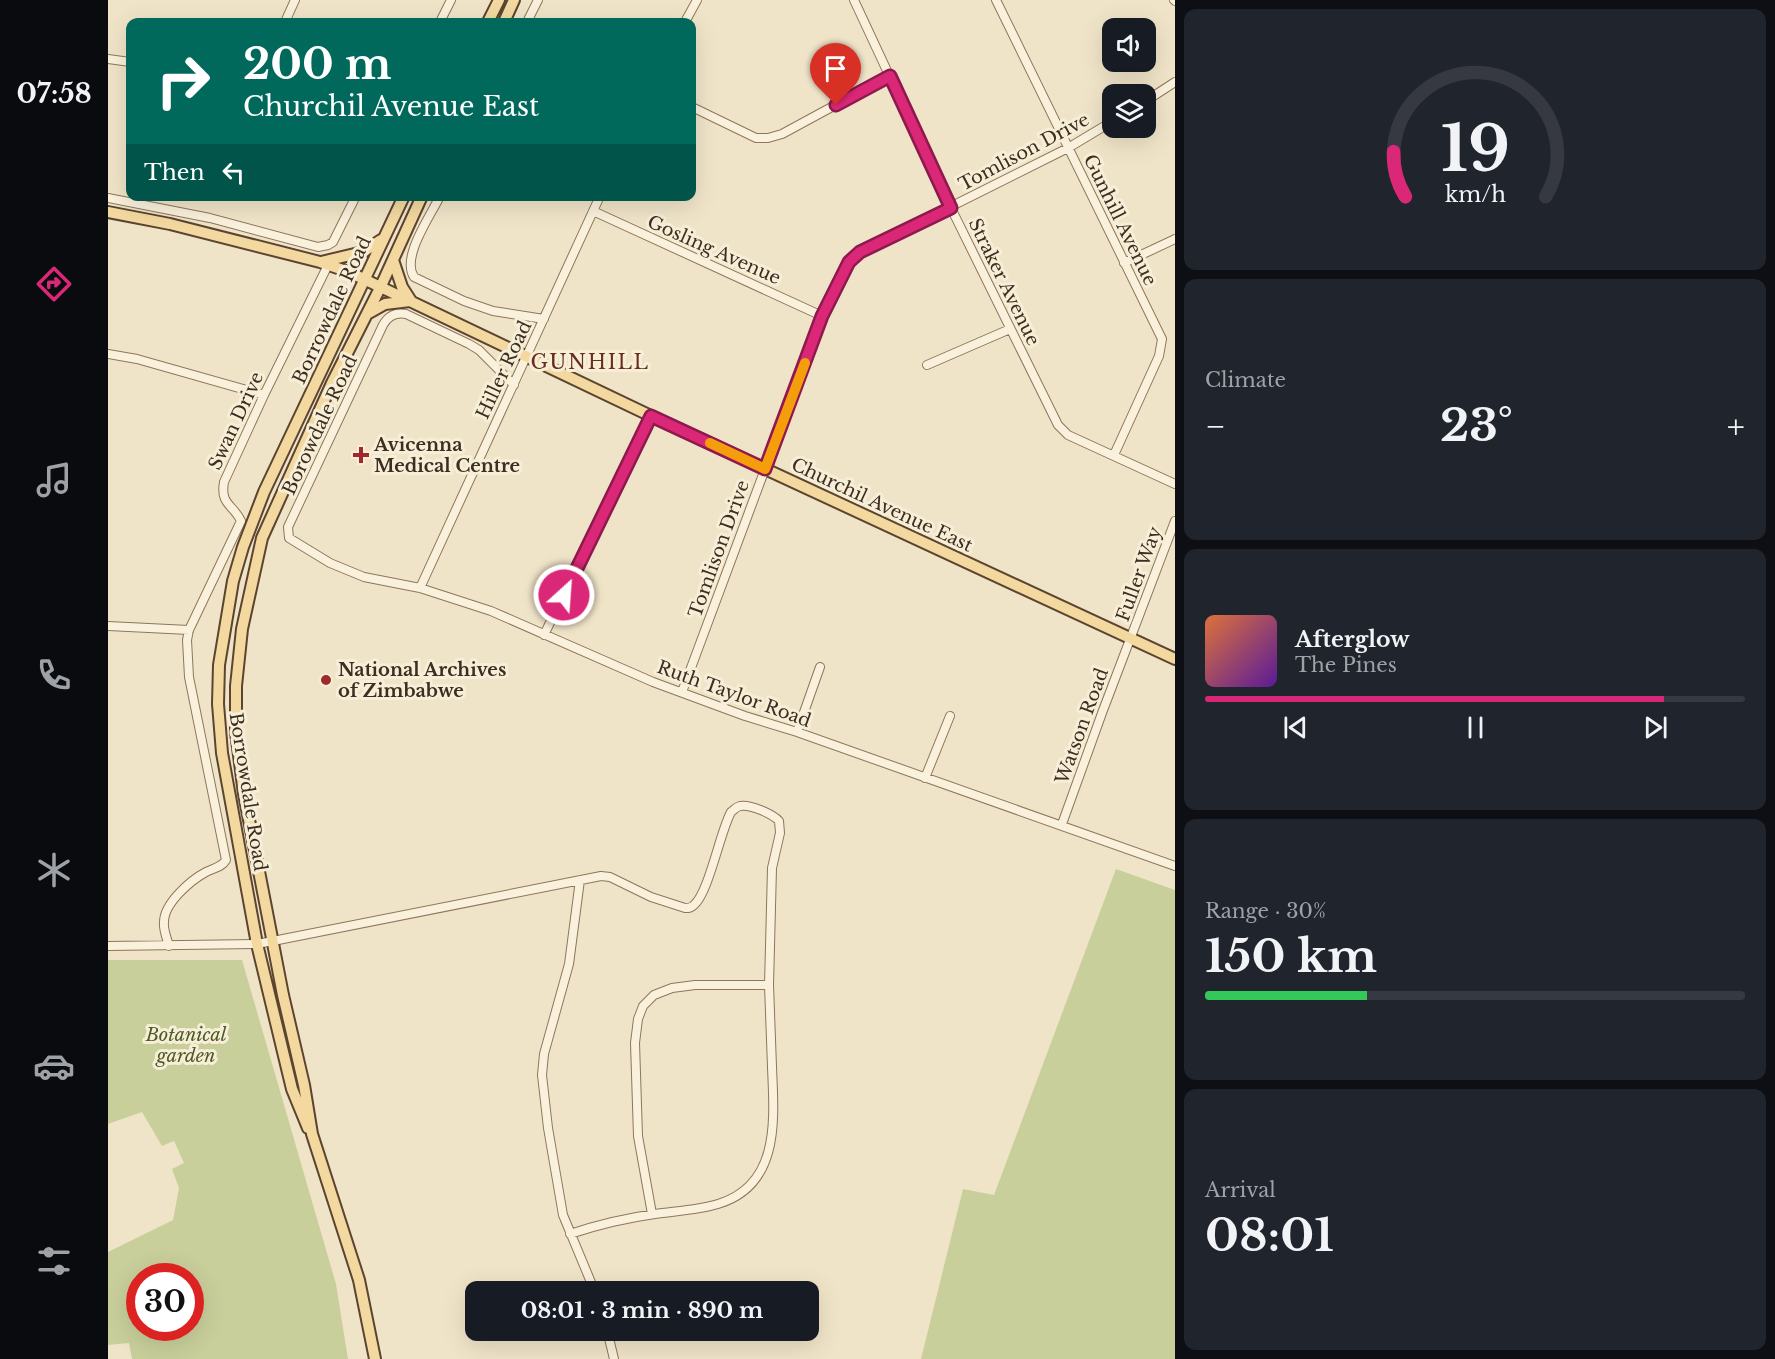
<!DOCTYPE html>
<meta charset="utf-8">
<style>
:root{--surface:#171b24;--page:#20242c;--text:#f1f3f6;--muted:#9ea1a6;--line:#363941;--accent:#db2777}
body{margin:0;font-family:"Libre Baskerville",serif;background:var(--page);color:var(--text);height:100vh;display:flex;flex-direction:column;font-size:22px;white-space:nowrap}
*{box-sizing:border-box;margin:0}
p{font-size:20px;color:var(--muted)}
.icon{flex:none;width:33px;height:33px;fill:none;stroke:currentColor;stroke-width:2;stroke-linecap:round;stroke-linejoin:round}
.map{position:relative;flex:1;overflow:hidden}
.details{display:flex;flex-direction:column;gap:9px;padding:9px;background:#0d0f14;width:600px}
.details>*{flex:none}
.hud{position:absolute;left:18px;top:18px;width:570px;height:183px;border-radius:12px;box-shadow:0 6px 24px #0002;background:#00695c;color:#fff;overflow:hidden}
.tools{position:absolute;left:994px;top:18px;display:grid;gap:12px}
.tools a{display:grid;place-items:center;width:54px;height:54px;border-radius:12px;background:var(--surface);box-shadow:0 6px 24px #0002;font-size:30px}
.speed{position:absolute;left:18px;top:1263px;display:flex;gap:12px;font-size:30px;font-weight:700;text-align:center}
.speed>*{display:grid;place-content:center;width:78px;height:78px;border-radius:50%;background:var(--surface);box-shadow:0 6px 24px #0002;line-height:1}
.speed .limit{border:9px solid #d22;background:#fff;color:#111}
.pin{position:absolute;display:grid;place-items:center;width:51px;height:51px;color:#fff;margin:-62px -26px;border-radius:50% 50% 50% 0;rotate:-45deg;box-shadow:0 0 6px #0007}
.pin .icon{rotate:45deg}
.me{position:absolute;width:66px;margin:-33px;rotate:26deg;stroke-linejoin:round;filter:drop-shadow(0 0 4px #0008)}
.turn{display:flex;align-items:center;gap:21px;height:126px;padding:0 18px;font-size:27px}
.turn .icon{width:78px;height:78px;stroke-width:2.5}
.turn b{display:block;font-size:42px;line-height:51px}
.then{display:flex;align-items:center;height:57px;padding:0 18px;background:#0003;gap:12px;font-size:22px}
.big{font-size:45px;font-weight:700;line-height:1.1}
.details .tile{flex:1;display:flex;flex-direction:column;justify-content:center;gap:9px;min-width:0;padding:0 21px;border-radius:12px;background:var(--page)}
.details .dial{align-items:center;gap:0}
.dial svg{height:156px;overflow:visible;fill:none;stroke:var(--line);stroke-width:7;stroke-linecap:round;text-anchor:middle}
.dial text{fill:var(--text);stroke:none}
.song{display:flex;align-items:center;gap:18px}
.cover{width:72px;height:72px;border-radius:9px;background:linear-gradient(135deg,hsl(20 70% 55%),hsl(270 70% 35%))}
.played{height:6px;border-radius:3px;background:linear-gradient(90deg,var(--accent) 85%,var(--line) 85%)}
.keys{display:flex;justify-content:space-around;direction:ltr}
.heat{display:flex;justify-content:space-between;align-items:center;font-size:33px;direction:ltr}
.charge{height:9px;border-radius:4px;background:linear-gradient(90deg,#34c759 30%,var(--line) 0)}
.trip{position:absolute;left:357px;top:1281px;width:354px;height:60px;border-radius:12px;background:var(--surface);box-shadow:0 6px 24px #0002;font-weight:700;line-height:60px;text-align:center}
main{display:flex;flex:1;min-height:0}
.tabs{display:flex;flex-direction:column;width:108px;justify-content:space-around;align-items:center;background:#090b0e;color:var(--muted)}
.tabs .icon{width:42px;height:42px}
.tabs .active{color:var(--accent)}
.tabs b{font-size:27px;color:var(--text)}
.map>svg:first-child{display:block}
</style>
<main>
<nav class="tabs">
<b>07:58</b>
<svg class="icon active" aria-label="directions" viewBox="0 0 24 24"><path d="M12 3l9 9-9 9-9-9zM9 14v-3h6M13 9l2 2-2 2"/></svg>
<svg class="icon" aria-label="music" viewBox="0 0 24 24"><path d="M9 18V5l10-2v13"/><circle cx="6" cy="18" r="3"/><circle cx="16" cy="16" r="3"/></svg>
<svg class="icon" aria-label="phone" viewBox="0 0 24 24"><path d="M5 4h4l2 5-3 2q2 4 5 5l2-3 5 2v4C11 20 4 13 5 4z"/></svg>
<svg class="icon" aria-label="climate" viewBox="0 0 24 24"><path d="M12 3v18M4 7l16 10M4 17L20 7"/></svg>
<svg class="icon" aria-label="car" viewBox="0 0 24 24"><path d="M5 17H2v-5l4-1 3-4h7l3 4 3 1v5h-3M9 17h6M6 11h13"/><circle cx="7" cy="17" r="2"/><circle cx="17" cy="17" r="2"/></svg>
<svg class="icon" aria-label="filters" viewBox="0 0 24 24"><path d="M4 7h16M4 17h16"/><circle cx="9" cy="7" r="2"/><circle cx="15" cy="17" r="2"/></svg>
</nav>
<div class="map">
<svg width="1067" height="1359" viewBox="0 0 1067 1359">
<rect width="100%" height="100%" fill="#f0e4c8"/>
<path fill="#c9cf9b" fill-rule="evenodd" d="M 1008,869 L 1067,890 L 1067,1359 L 813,1359 L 855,1189 L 886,1195 Z
M 0,960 L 134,960 L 228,1284 L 240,1359 L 24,1359 L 21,1343 L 0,1345 L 0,1252 L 65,1220 L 71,1188 L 64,1169 L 76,1163 L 66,1141 L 54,1146 L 34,1112 L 0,1124 ZM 32,1276 L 82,1276 L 82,1328 L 32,1328 Z"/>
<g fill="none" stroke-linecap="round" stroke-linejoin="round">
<g stroke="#8d765c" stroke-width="10">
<path id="minor" d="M 746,0 L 843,208 L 950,425 L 960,435 L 1067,484
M 888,0 L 1054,339 L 1051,356 L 1006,455
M 1066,0 L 1067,1
M 177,22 L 187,0
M 332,22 L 343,0
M 419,22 L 430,0
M 577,22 L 589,0
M 0,59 L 22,62
M 1038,101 L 1067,82
M 584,107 L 648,138 L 660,138 L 674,134 L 781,76
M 332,196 C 322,217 293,257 306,277 L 356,301 L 385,311 L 436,319
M 0,198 L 102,218 L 210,247 L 220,245 L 225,242 L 248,196
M 485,211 L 714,316
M 1016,263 L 1067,239
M 0,354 L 29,359 L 156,395
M 819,365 L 902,329
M 406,385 L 371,350 L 361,344 L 298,314 C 287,312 280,316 275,325 L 180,527 L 181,538 L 222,563 L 256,577 L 312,588 L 383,611 L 545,682 L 637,716 L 689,732 L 1067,866
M 312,588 L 492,196
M 0,626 L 81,630
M 436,635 L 543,416
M 574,692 L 714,316 L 741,262 L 752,252 L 960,148 L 1005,121
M 689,732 L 712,667
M 817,778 L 842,716
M 954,824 L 994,713 L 1067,521
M 472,880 L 461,964 L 436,1054 L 434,1075 L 440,1128 L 455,1215 L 487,1292
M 0,946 L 149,944 L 165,941 L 493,876 L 502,877 L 543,897 L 577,908 C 581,908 583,908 586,905 C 601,892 612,832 623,812 C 626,810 628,807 632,806 C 642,804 665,814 671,821 L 672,833 L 664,868 L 661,985 L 587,985 L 564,988 L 546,995 L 535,1006 L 530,1019 L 527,1043 L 530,1136 L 544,1214
M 61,946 C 59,938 55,930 56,922 C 56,903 83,880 98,872 C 106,868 114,867 118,860 L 81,677 L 79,640 L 81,630 L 133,521 C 125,504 112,505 116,482 L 156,395 L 220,265
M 462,1234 C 489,1225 518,1218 547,1214 C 568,1211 590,1210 610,1204 C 673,1185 666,1118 664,1067 C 663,1040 662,1012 661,985
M 499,1330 L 506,1359"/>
</g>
<g stroke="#5b4430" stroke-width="14">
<path id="major" d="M 380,22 L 391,0
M 396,22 L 406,0
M 0,212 L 62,224 L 212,262 L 241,272 L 543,416 L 1067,659
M 285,260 L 294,287 L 303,301
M 213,262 L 255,252 L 273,240
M 261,313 L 277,304 L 302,301
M 200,1128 L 184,1089 L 149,944 L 114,753 L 110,704 L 111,665 L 125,581 L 135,547 L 156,492 L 296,196
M 267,1359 L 251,1280 L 204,1134 L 196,1085 L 175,995 L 136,794 L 128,732 L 128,686 L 134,629 L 154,538 L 224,383 L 273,286 L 314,196"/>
</g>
<use href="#minor" stroke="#faf1dc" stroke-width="8"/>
<use href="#major" stroke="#f3d9a0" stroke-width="10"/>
</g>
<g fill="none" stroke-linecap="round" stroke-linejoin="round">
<g stroke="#8e194d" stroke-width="15">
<path id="route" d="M 456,595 L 543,416 L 657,469 L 714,316 L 741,262 L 752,252 L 843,208 L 782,76 L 728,105"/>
</g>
<use href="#route" stroke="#db2777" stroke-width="10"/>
<path stroke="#f59e0b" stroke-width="10" d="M 602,443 L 657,469 L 697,363"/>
</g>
<g fill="#9e2a2b" stroke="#f7eed8" stroke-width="2">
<path d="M250 446h6v6h6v6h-6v6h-6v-6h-6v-6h6z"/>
<circle cx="218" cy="680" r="6"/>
</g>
<g text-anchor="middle" stroke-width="6" stroke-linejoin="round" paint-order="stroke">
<g font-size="18" fill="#3d2e20" stroke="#f7eed8">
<text transform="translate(916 152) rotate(-28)" y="6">Tomlison Drive</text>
<text transform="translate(1012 220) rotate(64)" y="6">Gunhill Avenue</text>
<text transform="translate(606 250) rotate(24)" y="6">Gosling Avenue</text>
<text transform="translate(896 282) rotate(64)" y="6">Straker Avenue</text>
<text transform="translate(224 310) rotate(-65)" y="6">Borrowdale Road</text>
<text transform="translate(396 370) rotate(-65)" y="6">Hiller Road</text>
<text transform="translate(128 421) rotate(-65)" y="6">Swan Drive</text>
<text transform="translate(212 425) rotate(-65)" y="6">Borowdale Road</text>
<text transform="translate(774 505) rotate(25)" y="6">Churchil Avenue East</text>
<text transform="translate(611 549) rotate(-70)" y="6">Tomlison Drive</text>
<text transform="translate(1031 574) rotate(-70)" y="6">Fuller Way</text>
<text transform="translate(626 694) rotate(20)" y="6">Ruth Taylor Road</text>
<text transform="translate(974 726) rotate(-70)" y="6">Watson Road</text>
<text transform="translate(140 792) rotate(81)" y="6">Borrowdale Road</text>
</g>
<g font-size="18" font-weight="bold" fill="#3d2e20" stroke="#f7eed8" text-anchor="start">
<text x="266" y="451">Avicenna<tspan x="266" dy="21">Medical Centre</tspan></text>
<text x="230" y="676">National Archives<tspan x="230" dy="21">of Zimbabwe</tspan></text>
</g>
<g font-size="18" font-style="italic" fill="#4d5a26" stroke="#f7eed8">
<text x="78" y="1041">Botanical<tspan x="78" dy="21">garden</tspan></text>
</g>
<g font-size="20" letter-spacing="1.5" fill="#6b2e1e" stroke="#f7eed8">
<text x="482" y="369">GUNHILL</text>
</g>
</g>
</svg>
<div class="tools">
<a><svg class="icon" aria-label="sound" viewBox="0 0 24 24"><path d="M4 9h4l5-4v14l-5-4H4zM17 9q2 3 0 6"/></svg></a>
<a><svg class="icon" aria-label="layers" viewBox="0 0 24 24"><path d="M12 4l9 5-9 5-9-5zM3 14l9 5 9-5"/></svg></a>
</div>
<div class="speed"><div class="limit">30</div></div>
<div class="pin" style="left:728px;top:105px;background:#d93025"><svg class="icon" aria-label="arrive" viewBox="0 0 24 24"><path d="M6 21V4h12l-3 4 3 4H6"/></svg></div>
<svg class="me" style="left:456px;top:595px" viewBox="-20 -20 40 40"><circle r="17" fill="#db2777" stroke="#fff" stroke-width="3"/><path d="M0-11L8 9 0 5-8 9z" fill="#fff"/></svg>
<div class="trip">08:01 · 3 min · 890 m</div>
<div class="hud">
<div class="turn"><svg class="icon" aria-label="right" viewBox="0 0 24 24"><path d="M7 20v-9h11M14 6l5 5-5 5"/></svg><div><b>200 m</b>Churchil Avenue East</div></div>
<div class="then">Then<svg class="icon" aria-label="left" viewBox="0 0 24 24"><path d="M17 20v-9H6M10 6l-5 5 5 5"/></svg></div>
</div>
</div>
<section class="details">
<div class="tile dial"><svg viewBox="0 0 100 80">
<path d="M14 69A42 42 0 1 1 86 69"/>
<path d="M14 69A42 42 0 0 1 8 46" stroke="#db2777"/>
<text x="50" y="56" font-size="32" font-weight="700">19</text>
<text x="50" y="72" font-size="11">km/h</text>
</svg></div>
<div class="tile"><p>Climate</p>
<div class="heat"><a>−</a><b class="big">23°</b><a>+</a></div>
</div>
<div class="tile">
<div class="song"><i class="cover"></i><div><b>Afterglow</b><p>The Pines</p></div></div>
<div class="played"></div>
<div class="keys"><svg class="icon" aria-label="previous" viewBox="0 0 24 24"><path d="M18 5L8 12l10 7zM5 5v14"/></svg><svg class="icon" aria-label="pause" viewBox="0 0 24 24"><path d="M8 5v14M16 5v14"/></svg><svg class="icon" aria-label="next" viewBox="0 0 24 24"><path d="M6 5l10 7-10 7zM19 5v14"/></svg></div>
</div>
<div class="tile"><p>Range · 30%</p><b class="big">150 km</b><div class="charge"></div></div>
<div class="tile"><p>Arrival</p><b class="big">08:01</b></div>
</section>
</main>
